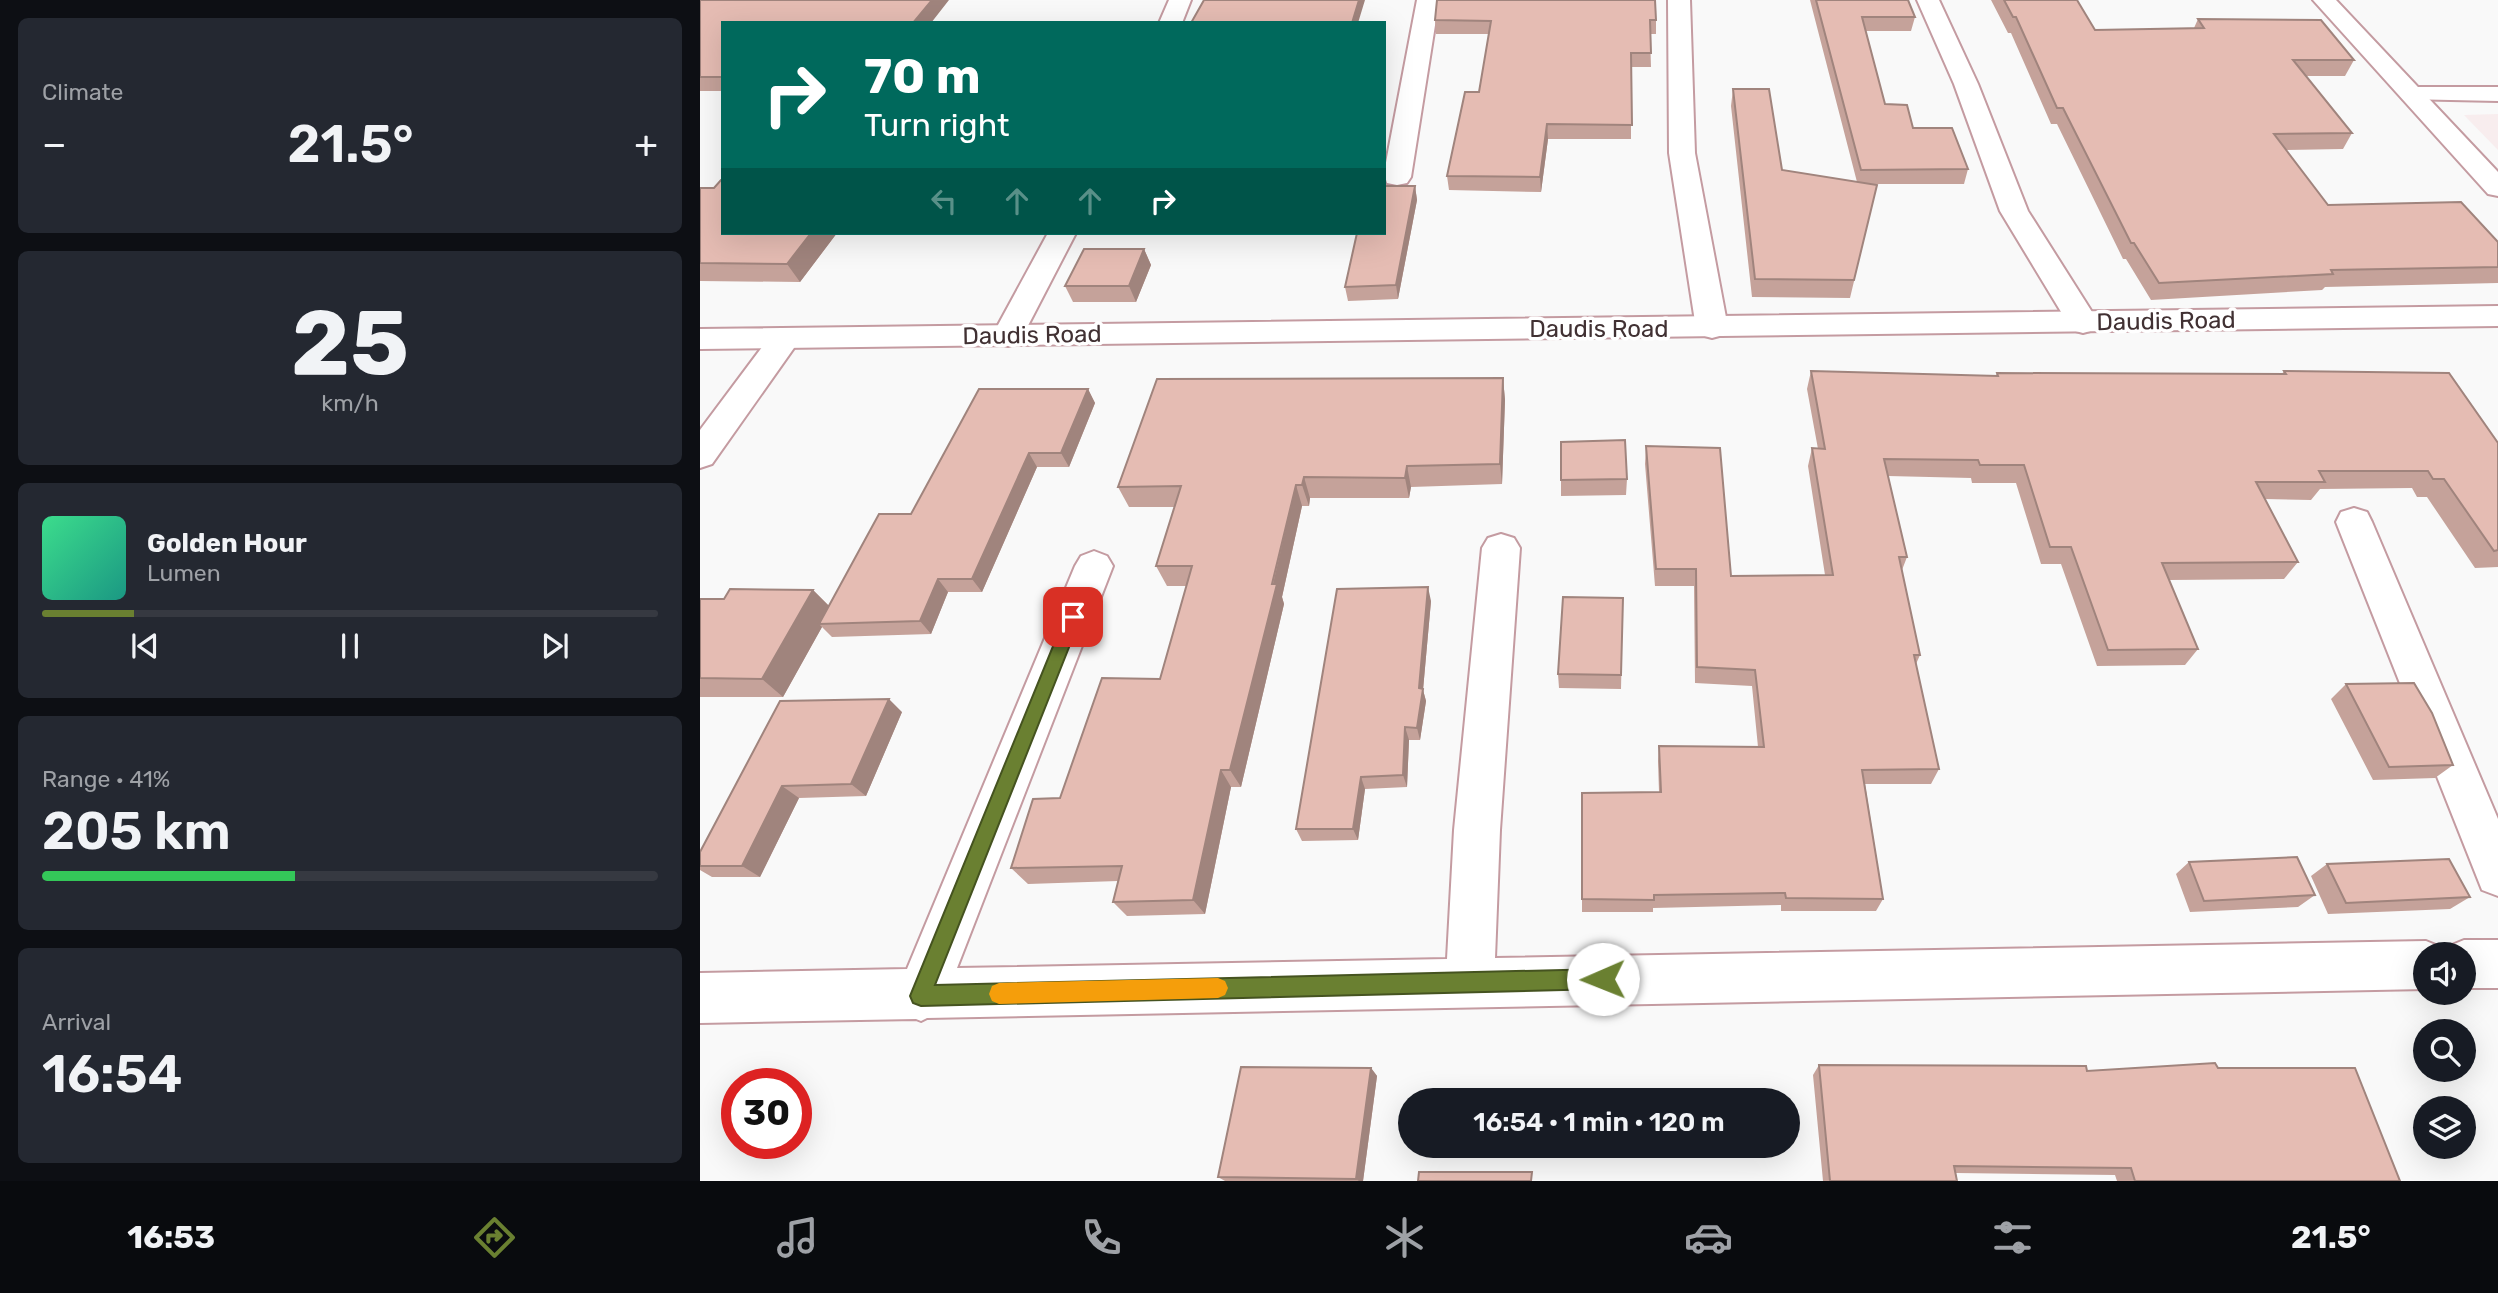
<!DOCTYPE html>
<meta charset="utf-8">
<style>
:root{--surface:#171b24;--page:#242831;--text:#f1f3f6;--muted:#9ea1a6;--line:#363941;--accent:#6a8031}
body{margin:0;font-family:Rubik,sans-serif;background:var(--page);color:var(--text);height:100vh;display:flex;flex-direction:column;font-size:26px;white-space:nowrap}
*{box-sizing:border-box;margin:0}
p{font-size:23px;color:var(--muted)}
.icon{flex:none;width:38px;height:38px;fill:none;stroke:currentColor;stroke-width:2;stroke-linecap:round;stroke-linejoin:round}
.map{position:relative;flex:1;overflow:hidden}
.sheet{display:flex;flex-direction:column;gap:18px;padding:18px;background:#0d0f14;width:700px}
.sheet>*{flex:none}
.top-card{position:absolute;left:21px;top:21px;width:665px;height:214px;border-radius:0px;box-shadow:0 7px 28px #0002;background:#00695c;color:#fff;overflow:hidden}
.tools{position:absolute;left:1713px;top:942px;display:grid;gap:14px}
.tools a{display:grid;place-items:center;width:63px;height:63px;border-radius:50%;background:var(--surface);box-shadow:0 7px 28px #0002;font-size:35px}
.speed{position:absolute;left:21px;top:1068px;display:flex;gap:14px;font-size:35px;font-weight:700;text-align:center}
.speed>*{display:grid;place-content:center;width:91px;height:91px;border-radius:50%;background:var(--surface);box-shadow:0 7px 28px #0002;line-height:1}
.speed .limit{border:10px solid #d22;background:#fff;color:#111}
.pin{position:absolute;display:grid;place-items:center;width:60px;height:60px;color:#fff;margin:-30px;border-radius:14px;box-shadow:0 4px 10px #0006}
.me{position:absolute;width:77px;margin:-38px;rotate:269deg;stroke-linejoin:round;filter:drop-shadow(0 0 5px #0008)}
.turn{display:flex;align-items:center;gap:24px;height:147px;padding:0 28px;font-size:32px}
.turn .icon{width:91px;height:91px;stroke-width:2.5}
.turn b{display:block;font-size:49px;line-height:60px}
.lanes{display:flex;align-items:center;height:66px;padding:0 28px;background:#0003;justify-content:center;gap:35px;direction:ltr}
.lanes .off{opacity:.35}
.big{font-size:52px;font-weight:600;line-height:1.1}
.sheet .card{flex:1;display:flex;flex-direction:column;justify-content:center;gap:10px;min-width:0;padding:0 24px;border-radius:10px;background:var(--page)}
.sheet .dial{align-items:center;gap:0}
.dial b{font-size:91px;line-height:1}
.song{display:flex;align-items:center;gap:21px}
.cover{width:84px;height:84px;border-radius:10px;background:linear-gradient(135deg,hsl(150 70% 55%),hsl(170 70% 35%))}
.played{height:7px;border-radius:4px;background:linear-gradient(90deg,var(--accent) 15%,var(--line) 15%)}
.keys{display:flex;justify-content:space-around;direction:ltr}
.heat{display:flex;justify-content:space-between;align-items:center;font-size:38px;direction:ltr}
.charge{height:10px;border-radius:5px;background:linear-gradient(90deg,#34c759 41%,var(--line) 0)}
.trip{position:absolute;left:698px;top:1088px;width:402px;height:70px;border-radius:35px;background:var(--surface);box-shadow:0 7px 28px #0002;font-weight:600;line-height:70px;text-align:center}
.tabs{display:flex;height:112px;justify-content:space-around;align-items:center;background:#090b0e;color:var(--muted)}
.tabs .icon{width:49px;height:49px}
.tabs .selected{color:var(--accent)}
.tabs b{font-size:32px;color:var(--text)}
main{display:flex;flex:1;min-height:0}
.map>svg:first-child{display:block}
</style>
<main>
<section class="sheet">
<div class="card"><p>Climate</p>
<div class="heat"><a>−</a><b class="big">21.5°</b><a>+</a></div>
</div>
<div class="card dial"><b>25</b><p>km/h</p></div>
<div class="card">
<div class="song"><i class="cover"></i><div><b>Golden Hour</b><p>Lumen</p></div></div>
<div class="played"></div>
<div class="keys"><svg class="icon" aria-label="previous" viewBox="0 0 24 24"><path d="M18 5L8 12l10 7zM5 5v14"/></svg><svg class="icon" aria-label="pause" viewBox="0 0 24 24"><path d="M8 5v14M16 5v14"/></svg><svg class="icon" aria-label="next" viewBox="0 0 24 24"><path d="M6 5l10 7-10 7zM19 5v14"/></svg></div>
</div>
<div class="card"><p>Range · 41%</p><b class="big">205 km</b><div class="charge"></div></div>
<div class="card"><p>Arrival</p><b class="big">16:54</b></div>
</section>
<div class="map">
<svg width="1798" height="1181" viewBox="0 0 1798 1181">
<rect width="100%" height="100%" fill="#f9f9f9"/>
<path fill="#f8edee" d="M 1798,114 L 1798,150 L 1764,115 Z"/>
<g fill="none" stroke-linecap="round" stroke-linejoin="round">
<g stroke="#c49ba1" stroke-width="4">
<path id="minor" d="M 469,0 L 491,0 L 482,23 L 459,23 Z
M 717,0 L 739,0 L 711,177 L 707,183 L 697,185 L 687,183 L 684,173 Z
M 968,0 L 990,0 L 995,153 L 1028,328 L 1023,335 L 1012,338 L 1001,335 L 996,328 L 969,153 Z
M 1217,0 L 1239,0 L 1278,84 L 1328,211 L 1399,323 L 1394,330 L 1383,333 L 1372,330 L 1300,211 L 1254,84 Z
M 1712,87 L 1798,87 L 1798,101 L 1703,99 L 1700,94 L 1703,89 Z
M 348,233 L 376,233 L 319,343 L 308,346 L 297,343 L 292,336 Z
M 85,328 L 96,331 L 101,338 L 12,464 L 0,468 L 0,430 L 74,331 Z
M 1654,508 L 1667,512 L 1672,522 L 1798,819 L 1798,896 L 1782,890 L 1636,522 L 1641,512 Z
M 801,534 L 814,538 L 820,548 L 800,830 L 795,958 L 1726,941 L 1743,948 L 1745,952 L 1747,947 L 1764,940 L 1798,940 L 1798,988 L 1764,988 L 1764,954 L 1726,954 L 1726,989 L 227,1018 L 221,1021 L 216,1019 L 0,1023 L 0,973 L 207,969 L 375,566 L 381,556 L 394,551 L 407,556 L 413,566 L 257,968 L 747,959 L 754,830 L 782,548 L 788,538 Z"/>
</g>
<g stroke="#c49ba1" stroke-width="4">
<path id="tertiary" d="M 1613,0 L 1636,0 L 1798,172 L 1798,196 L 1788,194 Z
M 1798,306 L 1798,326 L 0,349 L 0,329 Z"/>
</g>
<use href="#minor" fill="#fff" fill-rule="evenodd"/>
<use href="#tertiary" fill="#fff" fill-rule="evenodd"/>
</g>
<path fill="#c5a29a" d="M 0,0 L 23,23 L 23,91 L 0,91 Z
M 1110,0 L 1208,0 L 1215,17 L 1211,31 L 1165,31 L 1185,104 L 1213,128 L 1268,169 L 1264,184 L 1170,184 L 1177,185 L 1150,298 L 1052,297 L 1031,106 L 1033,89 L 1082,170 L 1157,182 Z
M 1291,0 L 1377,0 L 1395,30 L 1494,28 L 1498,19 L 1654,60 L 1645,76 L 1606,76 L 1652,133 L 1643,149 L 1586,150 L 1628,205 L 1798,242 L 1798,283 L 1625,287 L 1622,290 L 1451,300 L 1426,259 L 1423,259 L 1357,124 L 1351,124 L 1311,33 L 1308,33 Z
M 735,20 L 956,20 L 956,34 L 950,34 L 951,67 L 931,67 L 931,139 L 848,139 L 841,192 L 749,190 L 747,176 L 779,92 L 789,34 L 736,34 Z
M 715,186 L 717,200 L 698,299 L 648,301 L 645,287 Z
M 0,188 L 23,233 L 137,233 L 100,282 L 0,281 Z
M 444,249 L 451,265 L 436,302 L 373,302 L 365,286 Z
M 1111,371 L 1296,376 L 1297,373 L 1582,374 L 1584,371 L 1798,443 L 1798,567 L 1775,568 L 1727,497 L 1717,497 L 1712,488 L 1620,489 L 1611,500 L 1565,499 L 1598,562 L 1584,579 L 1469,580 L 1498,649 L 1485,665 L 1397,666 L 1361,564 L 1341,564 L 1316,483 L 1272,483 L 1271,478 L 1188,476 L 1207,557 L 1202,570 L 1220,655 L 1216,664 L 1239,769 L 1231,784 L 1165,784 L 1183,899 L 1176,911 L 1081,911 L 1081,905 L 953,908 L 953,912 L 882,912 L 882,899 L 959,792 L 958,761 L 959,746 L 1058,747 L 1052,686 L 995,683 L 994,586 L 955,586 L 945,464 L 946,446 L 1031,576 L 1125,575 L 1108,466 L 1112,448 L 1118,449 L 1107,389 Z
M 803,378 L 805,400 L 802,484 L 711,487 L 709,498 L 610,498 L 609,506 L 602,506 L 582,597 L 584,604 L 541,787 L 531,787 L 505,914 L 427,916 L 413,902 L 418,881 L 328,884 L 311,868 L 360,798 L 460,679 L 487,586 L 467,586 L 456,566 L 475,507 L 429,507 L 418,487 Z
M 388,389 L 395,403 L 369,467 L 337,467 L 282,592 L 248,592 L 231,634 L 132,637 L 122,627 L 83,697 L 0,697 L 0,599 L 24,599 L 113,590 L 129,606 L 211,514 Z
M 927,479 L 926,495 L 861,496 L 861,480 Z
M 923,598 L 921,689 L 859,688 L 858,674 Z
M 731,601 L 723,690 L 726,701 L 720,740 L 709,740 L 707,787 L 665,789 L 658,840 L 602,841 L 596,829 Z
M 1646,684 L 1753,765 L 1735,778 L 1673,780 L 1631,699 Z
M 80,701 L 202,712 L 166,796 L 99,798 L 60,877 L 12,877 L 0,870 L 0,852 Z
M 1489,862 L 1615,895 L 1598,907 L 1490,912 L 1476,874 Z
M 1627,864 L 1770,897 L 1750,909 L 1628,914 L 1611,876 Z
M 1119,1065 L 1387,1071 L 1518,1068 L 1700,1181 L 1417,1181 L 1415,1175 L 1256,1173 L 1257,1181 L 1123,1181 L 1113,1075 Z
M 671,1068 L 677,1076 L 663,1181 L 525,1181 L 518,1177 Z"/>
<path fill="#a0847d" d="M 232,0 L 249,0 L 231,23 L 213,23 Z
M 659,0 L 665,0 L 658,23 L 652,23 Z
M 847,124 L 848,139 L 841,192 L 840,177 Z
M 715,186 L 717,200 L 698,299 L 696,285 Z
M 111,233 L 137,233 L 100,282 L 87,264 Z
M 444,249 L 451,265 L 436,302 L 429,286 Z
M 803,378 L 805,400 L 802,484 L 800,464 Z
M 388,389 L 395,403 L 369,467 L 361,453 Z
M 329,453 L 337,467 L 282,592 L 272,579 Z
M 707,466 L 711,487 L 709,498 L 705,478 Z
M 604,477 L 610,498 L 609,506 L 602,485 Z
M 596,485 L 602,506 L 582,597 L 584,604 L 541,787 L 530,770 Z
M 238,579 L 248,592 L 231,634 L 220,621 Z
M 728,587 L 731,601 L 723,690 L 726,701 L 720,740 L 717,728 L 719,688 Z
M 113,590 L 132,609 L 119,624 L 122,627 L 83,697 L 62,679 Z
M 189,699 L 202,712 L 166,796 L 151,784 Z
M 705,727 L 709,740 L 707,787 L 703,775 Z
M 521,770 L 531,787 L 505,914 L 493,900 Z
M 661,777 L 665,789 L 658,840 L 653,829 Z
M 82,786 L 99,798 L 60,877 L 42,866 Z
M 671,1068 L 677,1076 L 663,1181 L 659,1181 L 656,1179 Z"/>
<path fill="#e5bcb3" stroke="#a0847d" stroke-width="2" d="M 0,0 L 232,0 L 213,23 L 23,23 L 23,77 L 0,77 Z
M 504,0 L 659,0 L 652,23 L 491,23 Z
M 737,0 L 955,0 L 956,20 L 950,20 L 951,53 L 931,53 L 932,125 L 847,124 L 840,177 L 747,176 L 765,92 L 779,92 L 791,21 L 735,20 Z
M 1116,0 L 1208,0 L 1215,17 L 1162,17 L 1185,104 L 1207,105 L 1213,128 L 1252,128 L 1268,169 L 1161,170 Z
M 1304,0 L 1377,0 L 1395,30 L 1504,28 L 1498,19 L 1621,20 L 1654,60 L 1593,60 L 1652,133 L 1574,134 L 1628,205 L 1761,202 L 1798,242 L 1798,267 L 1631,270 L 1633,274 L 1459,283 L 1434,243 L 1431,243 L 1363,108 L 1357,108 L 1316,17 L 1313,17 Z
M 1033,89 L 1069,89 L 1082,170 L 1177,185 L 1154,280 L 1055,279 Z
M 21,180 L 23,180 L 23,233 L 111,233 L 87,264 L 0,263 L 0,188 L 14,188 Z
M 684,186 L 715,186 L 696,285 L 645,287 L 657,233 L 684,233 Z
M 384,249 L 444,249 L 429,286 L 365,286 Z
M 1111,371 L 1298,376 L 1297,373 L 1586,374 L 1584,371 L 1749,373 L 1798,443 L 1798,550 L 1794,551 L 1744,479 L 1733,479 L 1728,471 L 1619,471 L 1625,482 L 1556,482 L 1598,562 L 1462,563 L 1498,649 L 1408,650 L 1371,547 L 1350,547 L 1324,465 L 1280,465 L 1278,460 L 1184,459 L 1207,557 L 1199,557 L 1220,655 L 1214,655 L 1239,769 L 1162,770 L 1183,899 L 1086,898 L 1085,893 L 954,895 L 954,900 L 882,899 L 882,793 L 961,792 L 959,746 L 1064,747 L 1055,670 L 997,667 L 996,569 L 956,569 L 946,446 L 1020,448 L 1031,576 L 1133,575 L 1112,448 L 1125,449 Z
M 803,378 L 800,464 L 707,466 L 705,478 L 604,477 L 602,485 L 596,485 L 572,584 L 577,584 L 530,770 L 521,770 L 493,900 L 413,902 L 422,866 L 311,868 L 333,799 L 360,798 L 402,678 L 460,679 L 492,566 L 456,566 L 481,486 L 418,487 L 457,379 Z
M 279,389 L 388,389 L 361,453 L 329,453 L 272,579 L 238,579 L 220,621 L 119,624 L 179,514 L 211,514 Z
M 925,440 L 927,479 L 861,480 L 861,442 Z
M 728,587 L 719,688 L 723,689 L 717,728 L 705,727 L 703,775 L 661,777 L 653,829 L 596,829 L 637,589 Z
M 30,589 L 113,590 L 62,679 L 0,678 L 0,599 L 24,599 Z
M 863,597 L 923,598 L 921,675 L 858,674 Z
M 1714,683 L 1732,713 L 1753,765 L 1689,767 L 1646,684 Z
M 189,699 L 151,784 L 82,786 L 42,866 L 0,866 L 0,852 L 80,701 Z
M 1597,857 L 1615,895 L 1504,901 L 1489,862 Z
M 1749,859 L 1770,897 L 1646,903 L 1627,864 Z
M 1515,1063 L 1518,1068 L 1655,1068 L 1700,1181 L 1435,1181 L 1431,1168 L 1254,1166 L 1257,1181 L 1130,1181 L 1119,1065 L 1386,1066 L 1387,1071 Z
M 541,1067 L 671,1068 L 656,1179 L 518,1177 Z
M 719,1172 L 832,1172 L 831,1181 L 718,1181 Z"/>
<path fill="#6a8031" stroke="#455320" stroke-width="2" d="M 373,610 L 379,612 L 381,617 L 235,985 L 903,969 L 911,972 L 914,979 L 911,986 L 903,989 L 221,1006 L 213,1003 L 210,996 L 365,617 L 367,612 Z"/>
<path fill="#f59e0b" d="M 518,978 L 525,981 L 528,988 L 525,995 L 518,998 L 299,1004 L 292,1001 L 289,994 L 292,986 L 299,983 Z"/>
<g text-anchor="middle" stroke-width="7" stroke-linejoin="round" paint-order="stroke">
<g font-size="24" fill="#413133" stroke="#fff">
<text transform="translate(1466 321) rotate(-1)" y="8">Daudis Road</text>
<text x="899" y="337">Daudis Road</text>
<text transform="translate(332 335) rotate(-1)" y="8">Daudis Road</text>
</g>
</g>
</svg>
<div class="tools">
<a><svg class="icon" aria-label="sound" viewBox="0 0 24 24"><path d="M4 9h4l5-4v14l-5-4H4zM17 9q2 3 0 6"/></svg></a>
<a><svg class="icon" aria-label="search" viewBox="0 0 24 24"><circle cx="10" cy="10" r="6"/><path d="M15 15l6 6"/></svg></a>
<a><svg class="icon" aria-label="layers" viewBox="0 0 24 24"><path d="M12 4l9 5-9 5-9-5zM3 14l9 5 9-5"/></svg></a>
</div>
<div class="speed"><div class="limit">30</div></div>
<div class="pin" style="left:373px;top:617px;background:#d93025"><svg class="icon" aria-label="arrive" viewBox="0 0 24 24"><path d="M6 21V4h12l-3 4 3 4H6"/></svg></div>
<svg class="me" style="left:903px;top:979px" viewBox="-20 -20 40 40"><circle r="19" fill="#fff"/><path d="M0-13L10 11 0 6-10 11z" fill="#6a8031"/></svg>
<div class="trip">16:54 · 1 min · 120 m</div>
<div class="top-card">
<div class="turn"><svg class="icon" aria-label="right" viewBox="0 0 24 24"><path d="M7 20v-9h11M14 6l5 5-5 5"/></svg><div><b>70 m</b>Turn right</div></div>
<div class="lanes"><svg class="icon off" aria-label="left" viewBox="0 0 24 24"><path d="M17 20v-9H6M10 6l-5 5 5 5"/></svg><svg class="icon off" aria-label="ahead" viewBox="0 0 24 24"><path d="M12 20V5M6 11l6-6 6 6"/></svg><svg class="icon off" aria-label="ahead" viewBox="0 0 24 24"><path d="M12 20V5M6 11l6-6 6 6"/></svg><svg class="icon" aria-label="right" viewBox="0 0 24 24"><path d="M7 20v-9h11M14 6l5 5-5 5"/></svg></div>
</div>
</div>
</main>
<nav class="tabs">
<b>16:53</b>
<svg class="icon selected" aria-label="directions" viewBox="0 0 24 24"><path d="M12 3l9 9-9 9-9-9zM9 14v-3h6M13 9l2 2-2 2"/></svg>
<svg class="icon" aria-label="music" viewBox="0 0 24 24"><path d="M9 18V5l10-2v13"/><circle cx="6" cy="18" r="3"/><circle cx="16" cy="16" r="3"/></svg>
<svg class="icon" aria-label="phone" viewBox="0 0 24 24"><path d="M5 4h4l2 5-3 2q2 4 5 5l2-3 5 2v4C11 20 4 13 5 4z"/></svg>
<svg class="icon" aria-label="climate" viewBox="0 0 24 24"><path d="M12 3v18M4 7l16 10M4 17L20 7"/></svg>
<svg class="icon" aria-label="car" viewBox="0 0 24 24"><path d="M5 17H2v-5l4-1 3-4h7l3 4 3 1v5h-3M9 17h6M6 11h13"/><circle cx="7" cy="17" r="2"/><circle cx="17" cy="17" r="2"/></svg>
<svg class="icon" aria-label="filters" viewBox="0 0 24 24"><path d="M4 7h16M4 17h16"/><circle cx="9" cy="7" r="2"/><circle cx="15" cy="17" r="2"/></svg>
<b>21.5°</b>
</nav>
